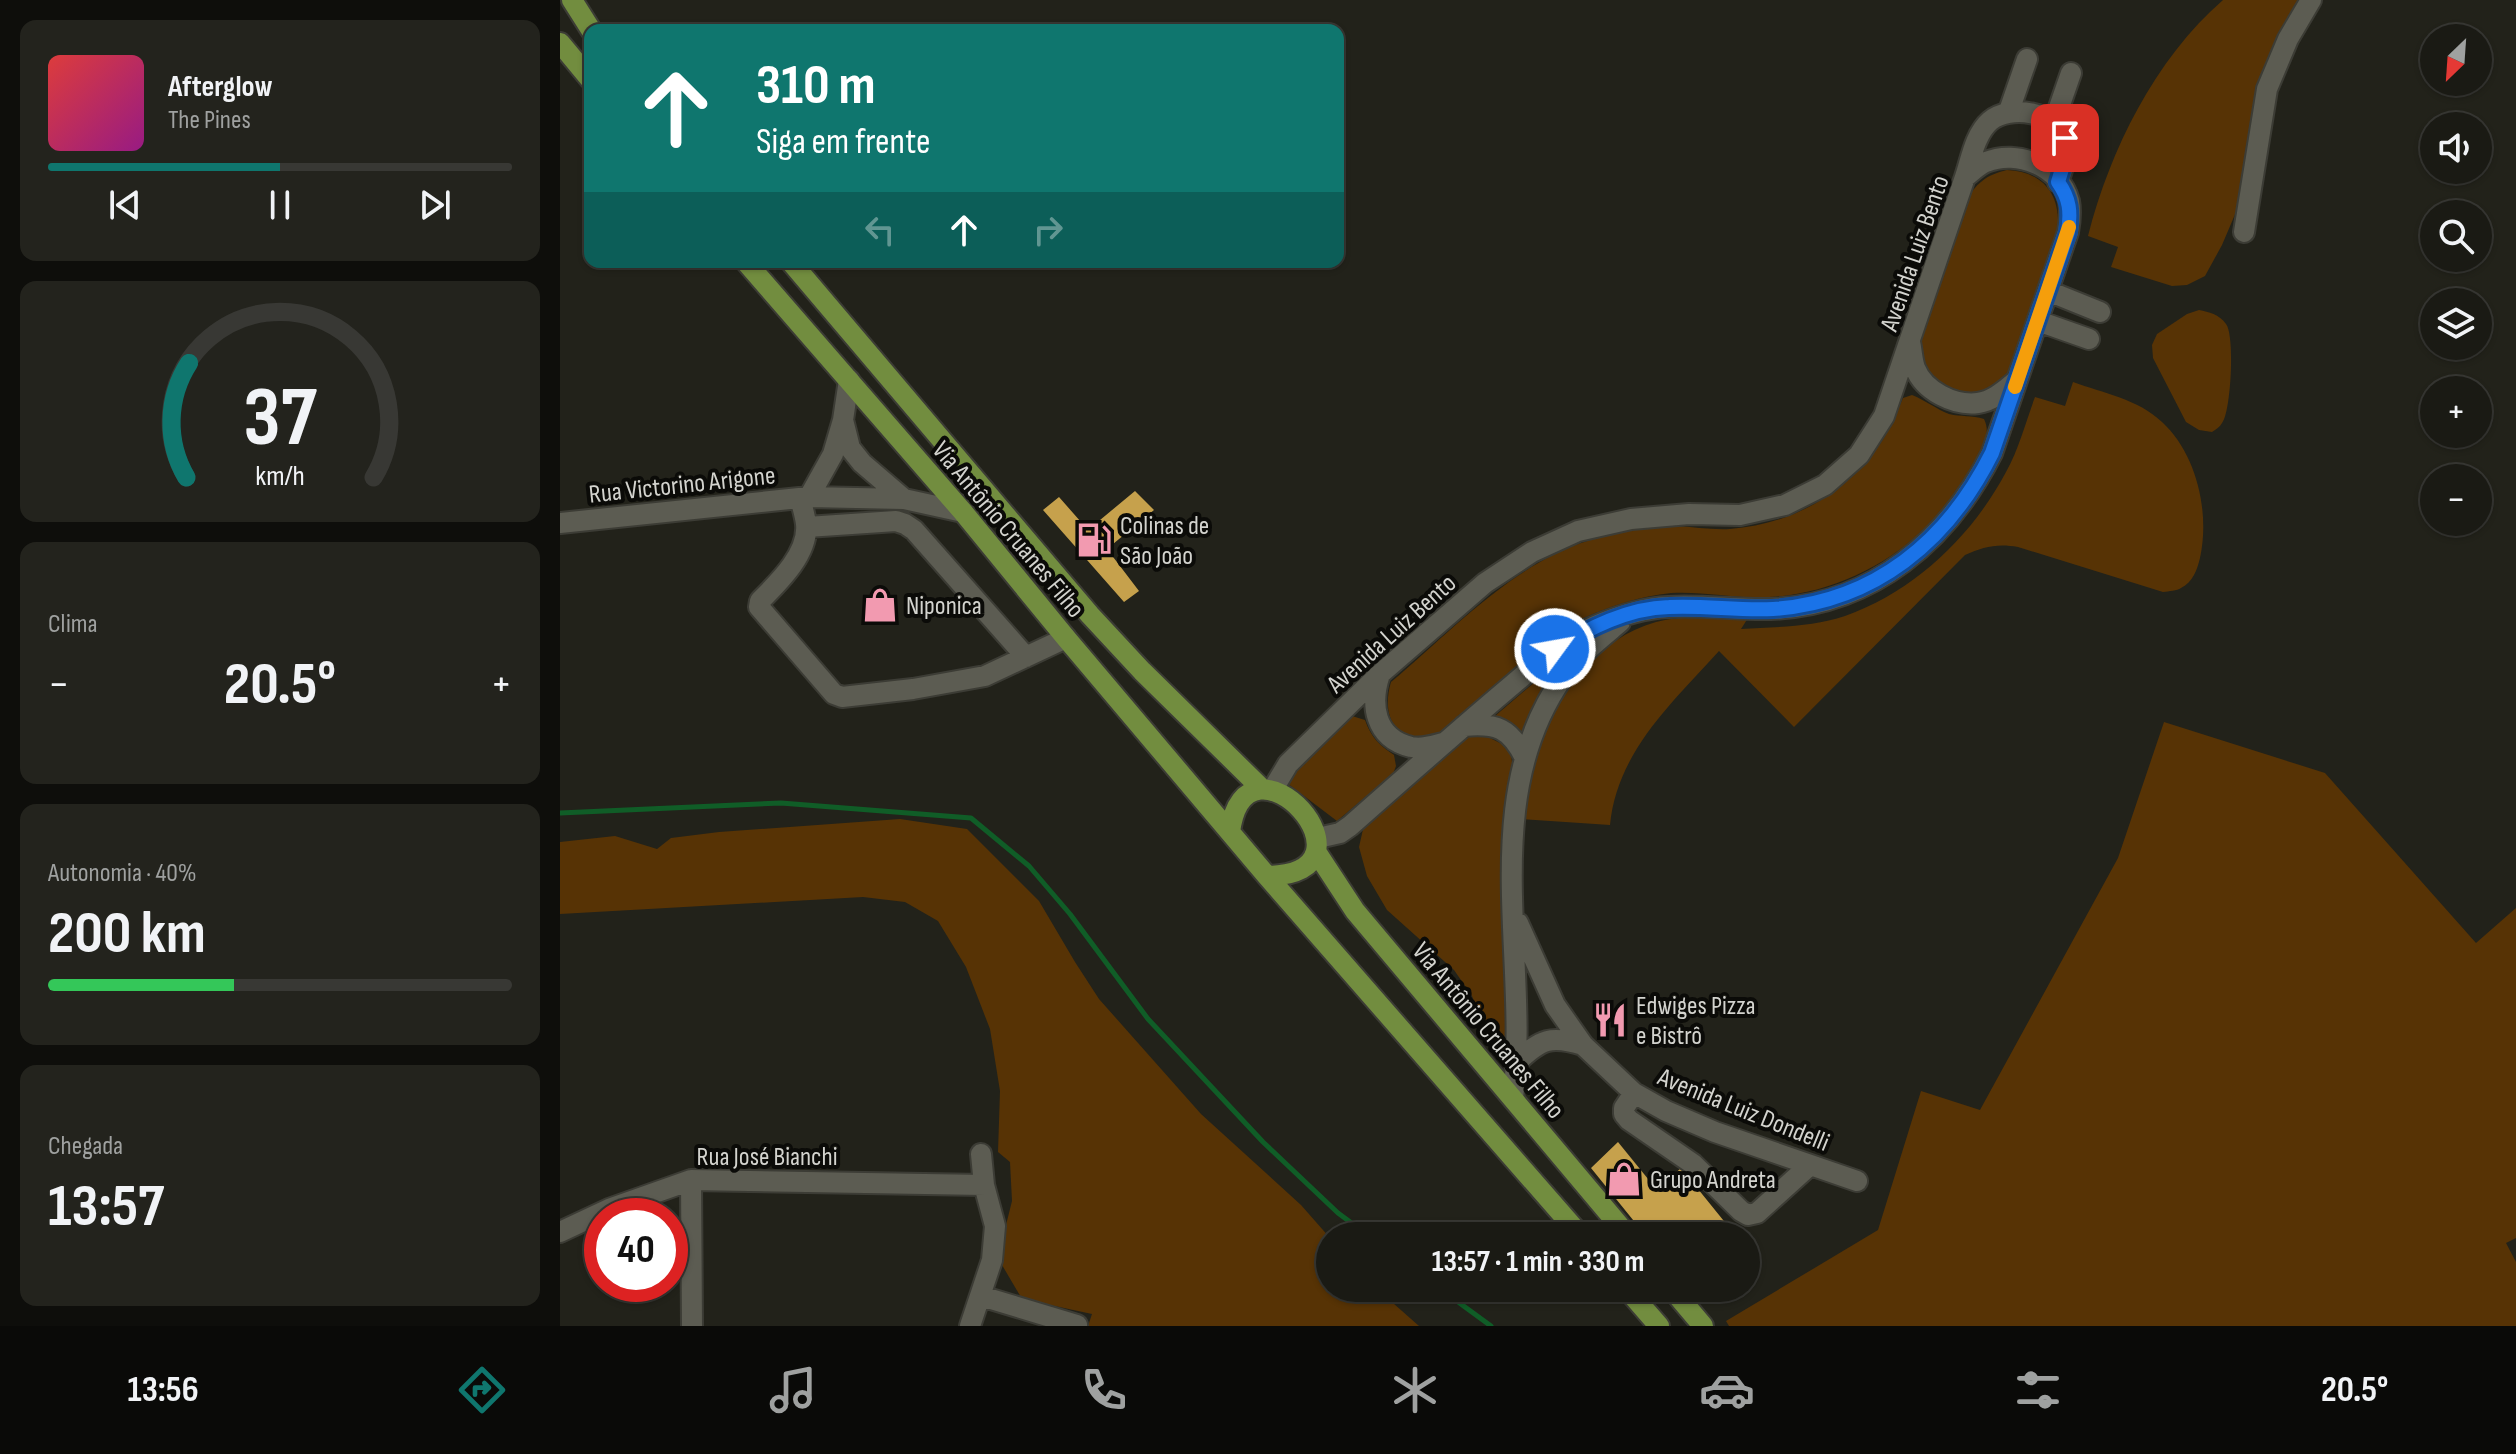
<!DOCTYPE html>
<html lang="pt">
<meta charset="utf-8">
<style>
:root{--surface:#1a1a14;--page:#23231d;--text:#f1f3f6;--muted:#9fa1a0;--line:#383834;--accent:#0f766e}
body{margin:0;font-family:"Sofia Sans Condensed",sans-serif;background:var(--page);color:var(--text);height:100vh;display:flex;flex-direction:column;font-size:30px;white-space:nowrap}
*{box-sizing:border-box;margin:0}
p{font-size:26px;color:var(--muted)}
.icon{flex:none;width:44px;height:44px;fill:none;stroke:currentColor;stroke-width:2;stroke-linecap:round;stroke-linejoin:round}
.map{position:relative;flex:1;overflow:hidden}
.details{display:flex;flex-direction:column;gap:20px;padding:20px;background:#0e0e0b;width:560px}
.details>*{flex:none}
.guide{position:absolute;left:24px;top:24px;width:760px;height:244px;border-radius:16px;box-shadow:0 2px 6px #0004,0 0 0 2px var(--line);background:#0f766e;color:#fff;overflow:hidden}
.needle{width:52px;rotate:205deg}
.tools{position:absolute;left:1860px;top:24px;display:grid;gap:16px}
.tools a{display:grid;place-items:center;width:72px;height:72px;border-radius:50%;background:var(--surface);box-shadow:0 2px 6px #0004,0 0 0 2px var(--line);font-size:40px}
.speed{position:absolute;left:24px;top:1198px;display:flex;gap:16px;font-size:40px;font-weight:700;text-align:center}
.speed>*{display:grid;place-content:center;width:104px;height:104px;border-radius:50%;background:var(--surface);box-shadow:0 2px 6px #0004,0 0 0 2px var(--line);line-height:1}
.speed .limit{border:12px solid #d22;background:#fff;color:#111}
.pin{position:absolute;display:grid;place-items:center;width:68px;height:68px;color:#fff;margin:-34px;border-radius:16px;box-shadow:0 4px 12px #0006}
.me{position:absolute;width:88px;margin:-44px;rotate:58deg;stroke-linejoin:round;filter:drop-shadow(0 0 6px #0008)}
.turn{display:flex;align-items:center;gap:28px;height:168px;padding:0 40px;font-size:36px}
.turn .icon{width:104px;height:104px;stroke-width:2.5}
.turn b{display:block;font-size:56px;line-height:68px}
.lanes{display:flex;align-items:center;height:76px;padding:0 40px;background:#0003;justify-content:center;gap:40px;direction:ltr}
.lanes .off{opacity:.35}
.big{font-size:60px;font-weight:700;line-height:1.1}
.details .tile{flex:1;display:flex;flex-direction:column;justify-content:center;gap:12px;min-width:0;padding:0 28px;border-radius:16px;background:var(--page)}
.details .dial{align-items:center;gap:0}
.dial svg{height:208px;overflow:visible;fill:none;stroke:var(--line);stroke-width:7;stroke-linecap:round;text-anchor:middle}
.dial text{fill:var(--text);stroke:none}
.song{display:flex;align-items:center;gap:24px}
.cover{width:96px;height:96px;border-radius:12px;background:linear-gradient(135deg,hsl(0 70% 55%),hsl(310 70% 35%))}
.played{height:8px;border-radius:4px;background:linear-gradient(90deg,var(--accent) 50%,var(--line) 50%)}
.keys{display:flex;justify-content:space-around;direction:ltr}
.heat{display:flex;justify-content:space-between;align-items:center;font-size:44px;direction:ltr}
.charge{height:12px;border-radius:6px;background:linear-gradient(90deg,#34c759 40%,var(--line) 0)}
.trip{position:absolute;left:756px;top:1222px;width:444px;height:80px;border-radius:40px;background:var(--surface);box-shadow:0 2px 6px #0004,0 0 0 2px var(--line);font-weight:700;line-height:80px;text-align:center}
.tabs{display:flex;height:128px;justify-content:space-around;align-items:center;background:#0a0a08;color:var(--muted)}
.tabs .icon{width:56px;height:56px}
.tabs .on{color:var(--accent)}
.tabs b{font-size:36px;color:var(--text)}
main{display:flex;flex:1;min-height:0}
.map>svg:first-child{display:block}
</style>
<main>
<section class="details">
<div class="tile">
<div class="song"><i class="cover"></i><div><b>Afterglow</b><p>The Pines</p></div></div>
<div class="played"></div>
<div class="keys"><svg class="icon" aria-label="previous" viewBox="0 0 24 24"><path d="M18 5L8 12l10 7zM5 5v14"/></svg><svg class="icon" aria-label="pause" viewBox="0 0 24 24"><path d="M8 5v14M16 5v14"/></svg><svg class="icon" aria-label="next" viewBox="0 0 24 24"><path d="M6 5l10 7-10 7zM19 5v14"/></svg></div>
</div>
<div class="tile dial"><svg viewBox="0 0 100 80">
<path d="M14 69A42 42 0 1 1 86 69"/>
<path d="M14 69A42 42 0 0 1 15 25" stroke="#0f766e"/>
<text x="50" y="56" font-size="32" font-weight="700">37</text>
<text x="50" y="72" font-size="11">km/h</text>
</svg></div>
<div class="tile"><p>Clima</p>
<div class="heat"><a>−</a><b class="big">20.5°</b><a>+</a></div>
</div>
<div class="tile"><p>Autonomia · 40%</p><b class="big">200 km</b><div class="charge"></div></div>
<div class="tile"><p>Chegada</p><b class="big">13:57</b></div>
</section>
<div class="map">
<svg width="1956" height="1326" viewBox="0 0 1956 1326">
<rect width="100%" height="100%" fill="#22221a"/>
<path fill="#573305" d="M 1663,0 L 1740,0 L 1679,205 L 1662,245 L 1645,276 L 1627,285 L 1612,286 L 1551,267 L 1558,247 L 1528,236 C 1550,150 1595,59 1663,0 Z
M 1447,170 C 1483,172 1500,193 1498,228 L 1450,370 C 1447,375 1443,381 1438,385 C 1418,400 1384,394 1370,374 C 1362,363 1362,350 1360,338 L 1405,203 C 1416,183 1426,175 1447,170 Z
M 1639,310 C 1649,312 1659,314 1666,324 C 1675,335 1671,412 1662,423 C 1660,427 1656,429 1652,432 L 1639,430 L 1626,422 L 1593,358 L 1592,345 L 1597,334 L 1627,314 Z
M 1513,382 C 1543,393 1578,399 1602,422 C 1637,454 1650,513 1640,558 C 1637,570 1633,582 1621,588 C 1617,591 1609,591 1603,592 L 1458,547 C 1437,543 1423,547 1405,555 L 1234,727 L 1159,651 C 1112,703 1057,752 1050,825 L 962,819 C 966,795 970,770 978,747 C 997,693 1038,638 1096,622 C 1126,614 1158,618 1188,618 L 1181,629 C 1215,627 1252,627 1285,616 C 1355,591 1412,536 1446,472 C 1459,449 1466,421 1475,397 L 1505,406 Z
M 1352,395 C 1365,400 1376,409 1389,414 C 1401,417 1412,415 1424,419 C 1434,439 1415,463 1404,479 C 1392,498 1379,516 1362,531 C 1323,569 1263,595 1209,597 C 1177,599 1143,591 1111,593 C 1081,596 1051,606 1024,618 C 998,629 976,650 955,668 C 931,689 907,711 882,732 C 842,749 819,722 831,682 C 888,634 949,568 1021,543 C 1050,533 1085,526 1116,526 C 1134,527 1152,530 1170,529 C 1236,524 1295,489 1328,431 C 1334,420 1338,409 1343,398 Z
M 1012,650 L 987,686 L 966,736 L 952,724 L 935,716 Z
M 792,716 L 805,720 C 811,737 819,745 834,755 L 836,766 L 833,774 L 777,821 L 719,777 Z
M 1604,722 L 1765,773 L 1916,943 L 1956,908 L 1956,1238 L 1946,1243 L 1956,1262 L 1956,1326 L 1169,1326 L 1166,1321 L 1318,1230 L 1361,1091 L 1420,1110 L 1558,858 Z
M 908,737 L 928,737 L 942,744 L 951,754 L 953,770 L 946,803 L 942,846 L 948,1050 L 922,1022 L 912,996 L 894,970 L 827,910 L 807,876 L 799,847 L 804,825 Z
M 340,819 L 407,829 L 479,901 L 515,962 L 539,999 L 641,1114 L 741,1205 L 770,1238 L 770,1288 L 816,1288 L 859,1326 L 528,1326 L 532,1314 L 462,1299 L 442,1265 L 445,1229 L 452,1201 L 450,1162 L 438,1152 L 440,1091 L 430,1029 L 406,967 L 378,921 L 345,902 L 303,897 L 0,914 L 0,842 L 55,836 L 97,849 L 111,838 L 159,832 Z"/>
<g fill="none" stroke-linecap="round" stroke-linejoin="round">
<path stroke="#105d27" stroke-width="5" d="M 0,813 L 221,803 L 411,818 L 469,866 L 510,914 L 588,1019 L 703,1142 L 778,1213 L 809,1236
M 879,1288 L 931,1326"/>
</g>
<path fill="#c6a14c" d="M 575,491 L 594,510 L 547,549 L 579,591 L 564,602 L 483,510 L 499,497 L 528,530 Z
M 1058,1142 L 1097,1190 L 1121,1168 L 1176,1236 L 1086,1236 L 1031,1168 Z
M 1129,1288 L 1167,1288 L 1148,1297 L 1135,1296 Z"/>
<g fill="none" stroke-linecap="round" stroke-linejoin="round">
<g stroke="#3c3c35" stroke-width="24">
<path id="minor" d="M 1449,111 L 1467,59
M 1494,122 L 1511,73
M 1405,177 C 1411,159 1415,134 1430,121 C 1450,104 1497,112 1505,139 C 1510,153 1502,169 1498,182
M 1684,232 L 1707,89 L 1728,39 L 1751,0
M 1488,291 L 1540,312
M 1478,321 L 1529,339
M 1350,342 C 1352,351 1352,360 1355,368 C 1364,391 1394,406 1418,403 C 1433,401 1445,390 1456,381
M 283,420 L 290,448 L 302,463 L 344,499
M 249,497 L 273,454 L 283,420 L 289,380
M 240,498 C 242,506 245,515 246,524 C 249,553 219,582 200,601 L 199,607 L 274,694 L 282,697 L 353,689 L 425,676 L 506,638
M 0,523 L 249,497 L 344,499 L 403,512
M 247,527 L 336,521 L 345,524 L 354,530 L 466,657
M 820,674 C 810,704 814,738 851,747 C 862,749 872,746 883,743
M 904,726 C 937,723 950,728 965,758
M 713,789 L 728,764 L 820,674 L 925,583 L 972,552 L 1018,531 L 1071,519 L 1129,514 L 1180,515 L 1225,505 L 1265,485 L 1299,455 L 1324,416 L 1405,177 C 1411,173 1418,165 1426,162 C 1457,149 1500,166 1509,201 C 1511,212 1510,221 1508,232 L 1432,453 C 1388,540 1313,605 1211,609 C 1177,610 1143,605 1108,607 C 1083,608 1056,617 1033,627 C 1000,640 972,669 945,691 C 893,735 841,781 790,826 L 780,833 L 758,838
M 958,923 L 995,1005 L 1023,1045 L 1074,1093 L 1106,1111 L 1155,1132 L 1297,1181
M 957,1062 C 981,1039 991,1035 1023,1045
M 1074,1093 L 1064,1108 L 1064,1114 L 1069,1120 L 1133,1164 L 1181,1211 L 1188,1215 L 1197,1213 L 1250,1165
M 953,1098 C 970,959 916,800 1003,677 C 1019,655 1040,639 1060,622
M 131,1180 L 132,1326
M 0,1232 L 49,1209 L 131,1180 L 424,1185
M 421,1296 L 517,1325
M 410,1326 L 432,1260 L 435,1226 L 424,1185 L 421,1154"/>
</g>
<g stroke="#3c3c35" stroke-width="24">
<path id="major" d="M 12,0 L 31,30
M 0,43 L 30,79
M 186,262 L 403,512 L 506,638 L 707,876 L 1021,1236
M 231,262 L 530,615 L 582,671 L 700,787
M 670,832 C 686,716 831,874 707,876
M 757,853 L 795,911 L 1068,1236
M 1066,1288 L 1099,1326
M 1111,1288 L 1143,1326"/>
</g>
<use href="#minor" stroke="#5c5c52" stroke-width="20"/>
<use href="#major" stroke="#728d3f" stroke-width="20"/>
</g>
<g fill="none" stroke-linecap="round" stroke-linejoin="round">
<g stroke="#114b97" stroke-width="20">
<path id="route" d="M 995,649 C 1029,628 1068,608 1109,607 C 1144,605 1179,611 1213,609 C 1315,602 1388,541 1432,453 L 1508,232 C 1511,212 1510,199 1498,182 L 1506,156 L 1505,138"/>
</g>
<use href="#route" stroke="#1a73e8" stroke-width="14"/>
<path stroke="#f59e0b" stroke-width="14" d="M 1455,387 L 1509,227"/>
</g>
<defs>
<g id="fuel-bare" transform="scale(2.76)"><path d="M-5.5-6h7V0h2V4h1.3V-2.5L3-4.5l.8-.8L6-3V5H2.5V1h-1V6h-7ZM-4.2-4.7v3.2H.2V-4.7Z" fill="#f29ab0" stroke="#0b0b08" stroke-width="2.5" paint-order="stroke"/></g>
<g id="shop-bare" transform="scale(2.76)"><path d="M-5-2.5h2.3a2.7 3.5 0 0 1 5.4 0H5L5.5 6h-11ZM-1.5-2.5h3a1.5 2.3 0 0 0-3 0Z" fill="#f29ab0" stroke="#0b0b08" stroke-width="2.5" paint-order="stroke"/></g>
<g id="restaurant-bare" transform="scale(2.76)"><path d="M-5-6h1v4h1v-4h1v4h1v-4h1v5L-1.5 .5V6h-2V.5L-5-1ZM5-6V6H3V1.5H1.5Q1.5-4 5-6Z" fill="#f29ab0" stroke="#0b0b08" stroke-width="2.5" paint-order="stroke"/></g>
</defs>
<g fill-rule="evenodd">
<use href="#fuel-bare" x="534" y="540"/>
<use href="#shop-bare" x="320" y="605"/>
<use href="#restaurant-bare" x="1050" y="1020"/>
<use href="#shop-bare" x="1064" y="1179"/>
</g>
<g text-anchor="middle" stroke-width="8" stroke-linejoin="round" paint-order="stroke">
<g font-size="26" fill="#d3d3ce" stroke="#0b0b08">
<text transform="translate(1354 253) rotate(-71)" y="9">Avenida Luiz Bento</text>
<text transform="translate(122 484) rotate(-6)" y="9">Rua Victorino Arigone</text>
<text transform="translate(449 529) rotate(50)" y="9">Via Antônio Cruanes Filho</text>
<text transform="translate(831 633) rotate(-42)" y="9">Avenida Luiz Bento</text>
<text transform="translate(929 1030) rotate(50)" y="9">Via Antônio Cruanes Filho</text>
<text transform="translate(1184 1109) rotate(22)" y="9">Avenida Luiz Dondelli</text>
<text x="207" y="1165">Rua José Bianchi</text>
</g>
<g font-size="26" fill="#d3d3ce" stroke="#0b0b08" text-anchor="start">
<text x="560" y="534">Colinas de<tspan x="560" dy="30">São João</tspan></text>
<text x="346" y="614">Niponica</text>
<text x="1076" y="1014">Edwiges Pizza<tspan x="1076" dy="30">e Bistrô</tspan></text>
<text x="1090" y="1188">Grupo Andreta</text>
</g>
</g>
</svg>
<div class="tools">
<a><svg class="needle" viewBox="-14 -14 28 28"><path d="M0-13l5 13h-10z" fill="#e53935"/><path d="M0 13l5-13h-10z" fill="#9fa1a0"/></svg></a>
<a><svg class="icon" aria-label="sound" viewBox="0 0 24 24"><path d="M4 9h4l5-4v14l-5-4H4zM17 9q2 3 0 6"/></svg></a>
<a><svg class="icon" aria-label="search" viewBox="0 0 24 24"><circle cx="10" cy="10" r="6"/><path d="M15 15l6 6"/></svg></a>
<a><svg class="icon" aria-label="layers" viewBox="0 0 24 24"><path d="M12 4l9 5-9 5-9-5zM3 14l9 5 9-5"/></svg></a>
<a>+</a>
<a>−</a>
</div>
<div class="speed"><div class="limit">40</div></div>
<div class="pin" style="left:1505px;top:138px;background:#d93025"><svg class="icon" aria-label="arrive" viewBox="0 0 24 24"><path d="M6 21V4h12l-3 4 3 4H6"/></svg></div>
<svg class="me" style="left:995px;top:649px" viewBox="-20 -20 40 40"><circle r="17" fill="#1a73e8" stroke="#fff" stroke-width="3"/><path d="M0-11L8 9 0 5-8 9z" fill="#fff"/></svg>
<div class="trip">13:57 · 1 min · 330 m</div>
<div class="guide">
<div class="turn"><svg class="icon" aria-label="ahead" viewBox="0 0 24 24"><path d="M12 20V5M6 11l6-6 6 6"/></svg><div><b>310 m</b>Siga em frente</div></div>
<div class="lanes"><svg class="icon off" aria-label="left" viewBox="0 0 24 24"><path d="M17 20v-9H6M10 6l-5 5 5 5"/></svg><svg class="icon" aria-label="ahead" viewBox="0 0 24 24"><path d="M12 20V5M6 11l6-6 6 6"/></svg><svg class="icon off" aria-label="right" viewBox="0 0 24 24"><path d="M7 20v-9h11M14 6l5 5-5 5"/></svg></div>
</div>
</div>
</main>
<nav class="tabs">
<b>13:56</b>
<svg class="icon on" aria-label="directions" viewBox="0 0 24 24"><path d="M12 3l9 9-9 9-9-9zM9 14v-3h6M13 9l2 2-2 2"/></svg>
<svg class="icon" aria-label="music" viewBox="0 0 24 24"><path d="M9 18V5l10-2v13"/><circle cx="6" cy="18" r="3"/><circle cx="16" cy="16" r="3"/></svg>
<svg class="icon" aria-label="phone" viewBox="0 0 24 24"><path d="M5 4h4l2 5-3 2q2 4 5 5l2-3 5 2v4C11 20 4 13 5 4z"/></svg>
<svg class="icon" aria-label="climate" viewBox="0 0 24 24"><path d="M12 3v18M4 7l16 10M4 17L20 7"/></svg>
<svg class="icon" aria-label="car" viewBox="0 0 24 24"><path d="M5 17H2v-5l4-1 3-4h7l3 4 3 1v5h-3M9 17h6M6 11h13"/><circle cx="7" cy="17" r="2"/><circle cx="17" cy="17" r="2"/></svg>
<svg class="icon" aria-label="filters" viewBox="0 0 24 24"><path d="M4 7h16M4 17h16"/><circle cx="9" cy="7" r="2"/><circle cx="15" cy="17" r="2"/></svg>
<b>20.5°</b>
</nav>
